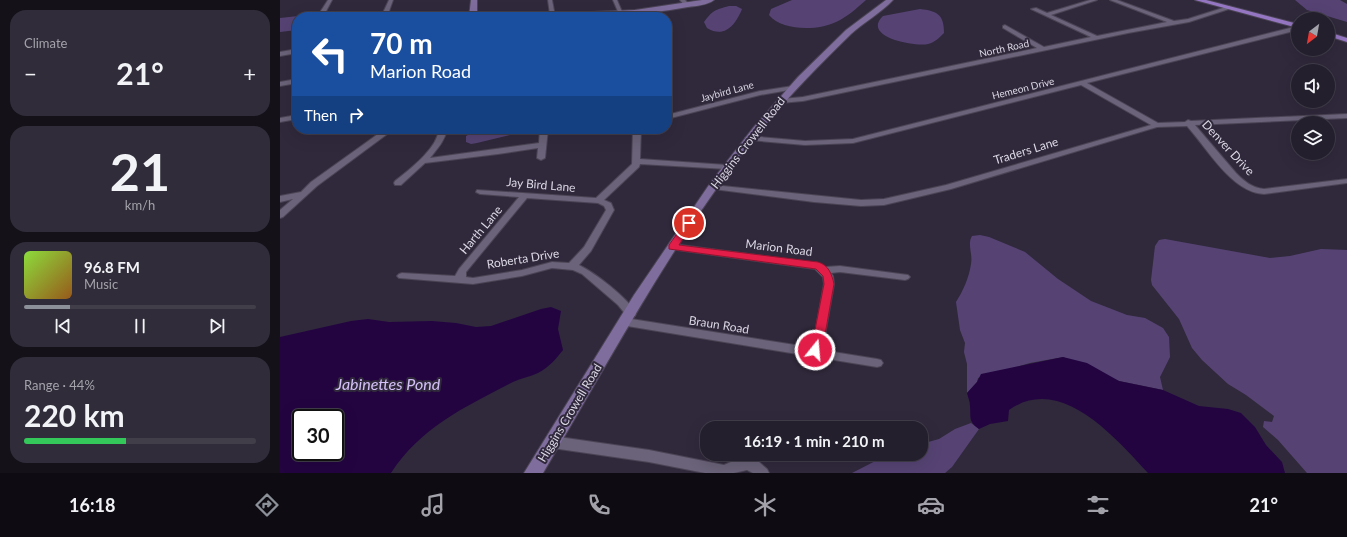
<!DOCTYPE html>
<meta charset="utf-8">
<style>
:root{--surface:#241f2d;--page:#302c39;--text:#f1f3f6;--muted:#a3a2aa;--line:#413d49;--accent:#8c9099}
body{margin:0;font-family:Lato,sans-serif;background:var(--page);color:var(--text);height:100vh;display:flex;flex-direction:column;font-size:15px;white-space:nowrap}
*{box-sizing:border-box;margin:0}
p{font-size:13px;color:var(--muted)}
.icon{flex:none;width:22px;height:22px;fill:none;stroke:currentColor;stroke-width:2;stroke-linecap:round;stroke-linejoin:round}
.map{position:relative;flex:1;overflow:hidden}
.panel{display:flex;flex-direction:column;gap:10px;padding:10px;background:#141119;width:280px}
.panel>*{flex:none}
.banner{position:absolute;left:12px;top:12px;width:380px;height:122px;border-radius:16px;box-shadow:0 4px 16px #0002,0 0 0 1px var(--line);background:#1a4fa0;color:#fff;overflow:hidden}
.needle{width:26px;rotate:211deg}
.controls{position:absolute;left:1011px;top:12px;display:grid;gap:8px}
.controls a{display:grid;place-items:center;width:44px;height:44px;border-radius:50%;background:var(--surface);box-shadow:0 4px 16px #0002,0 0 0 1px var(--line);font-size:20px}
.speed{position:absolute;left:12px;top:409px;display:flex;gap:8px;font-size:20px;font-weight:700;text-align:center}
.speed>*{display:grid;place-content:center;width:52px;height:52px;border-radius:50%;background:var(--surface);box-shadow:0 4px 16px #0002,0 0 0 1px var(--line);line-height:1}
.speed .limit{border:2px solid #111;border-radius:6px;background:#fff;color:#111}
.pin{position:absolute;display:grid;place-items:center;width:34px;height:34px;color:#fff;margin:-17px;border:2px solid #fff;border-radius:50%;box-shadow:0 1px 4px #0007}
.me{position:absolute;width:44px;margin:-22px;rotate:17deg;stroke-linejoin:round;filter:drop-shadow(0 0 3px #0008)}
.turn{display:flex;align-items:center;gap:14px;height:84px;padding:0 12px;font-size:18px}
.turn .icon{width:52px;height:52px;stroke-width:2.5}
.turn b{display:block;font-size:28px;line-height:34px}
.then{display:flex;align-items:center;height:38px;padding:0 12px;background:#0003;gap:8px;font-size:15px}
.big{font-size:30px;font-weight:700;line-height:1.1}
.panel .card{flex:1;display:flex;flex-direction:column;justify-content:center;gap:6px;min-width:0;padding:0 14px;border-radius:16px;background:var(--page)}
.panel .dial{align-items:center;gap:0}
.dial b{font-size:52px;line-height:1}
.song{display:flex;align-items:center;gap:12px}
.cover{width:48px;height:48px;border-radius:6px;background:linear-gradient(135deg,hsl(90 70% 55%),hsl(30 70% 35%))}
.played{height:4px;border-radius:2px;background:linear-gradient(90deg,var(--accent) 20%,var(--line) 20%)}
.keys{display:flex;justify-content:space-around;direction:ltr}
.heat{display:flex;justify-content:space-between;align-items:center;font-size:22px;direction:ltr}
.charge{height:6px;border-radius:3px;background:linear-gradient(90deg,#34c759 44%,var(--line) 0)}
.trip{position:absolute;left:420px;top:421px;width:228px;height:40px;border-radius:16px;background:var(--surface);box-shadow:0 4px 16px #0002,0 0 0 1px var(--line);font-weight:700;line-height:40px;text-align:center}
.menu{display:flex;height:64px;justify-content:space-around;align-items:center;background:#0e0c12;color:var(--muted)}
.menu .icon{width:28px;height:28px}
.menu .active{color:var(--accent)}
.menu b{font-size:18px;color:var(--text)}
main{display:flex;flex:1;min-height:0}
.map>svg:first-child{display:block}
</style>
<main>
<section class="panel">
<div class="card"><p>Climate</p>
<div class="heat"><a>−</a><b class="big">21°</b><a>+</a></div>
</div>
<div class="card dial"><b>21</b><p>km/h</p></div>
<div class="card">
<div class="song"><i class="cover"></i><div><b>96.8 FM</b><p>Music</p></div></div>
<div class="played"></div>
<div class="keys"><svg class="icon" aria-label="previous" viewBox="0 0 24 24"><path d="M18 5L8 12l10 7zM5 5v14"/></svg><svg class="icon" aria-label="pause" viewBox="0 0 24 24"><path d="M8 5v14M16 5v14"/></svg><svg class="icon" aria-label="next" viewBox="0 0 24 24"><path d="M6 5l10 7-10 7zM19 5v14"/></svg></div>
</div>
<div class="card"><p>Range · 44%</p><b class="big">220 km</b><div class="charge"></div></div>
</section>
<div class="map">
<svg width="1067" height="473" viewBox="0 0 1067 473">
<rect width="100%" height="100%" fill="#30293c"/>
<path fill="#564374" d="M 512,0 L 586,0 C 577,8 567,17 556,22 C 538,31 502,31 489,15 L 491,9 Z
M 1015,0 L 1060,0 L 1067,4 L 1067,22 L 1027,10 Z
M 449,6 L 456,6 L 462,9 C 456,24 445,39 427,28 L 424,22 C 433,10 435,10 449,6 Z
M 640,9 C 657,11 664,14 664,33 C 659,38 655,42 648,44 C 635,47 581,37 603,16 Z
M 37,14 L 34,17 L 17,17 L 17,30 L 0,32 L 0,18 Z
M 200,129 L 245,129 L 238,133 L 197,143 L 191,144 L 186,142 L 186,136 Z
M 700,235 L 709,237 L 745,252 L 778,279 L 811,301 L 847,315 L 865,318 L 883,328 L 889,337 L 890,357 L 880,377 L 883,390 L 839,381 L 783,357 L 750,363 L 698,378 L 697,382 L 687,393 L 687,364 L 684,352 L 685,343 L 680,330 L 676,302 C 683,291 689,278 691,264 C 693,254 687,244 692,236 Z
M 885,239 L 990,258 L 1010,256 L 1041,249 L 1067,250 L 1067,473 L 1027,473 L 998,440 L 983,427 L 984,421 L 992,422 L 994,416 L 966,395 L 948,384 L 922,360 L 912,348 L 899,319 L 872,285 L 871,280 L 875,246 L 879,240 Z
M 691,423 L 699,429 L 672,467 L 665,473 L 572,473 L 609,454 L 641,454 L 641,444 L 659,439 L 675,429 Z"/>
<path fill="#230441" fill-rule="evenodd" d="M 271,307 L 281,311 L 278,329 L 283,350 C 276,359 269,367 258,373 C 250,377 241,378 233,382 C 185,407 141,427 111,473 L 0,473 L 0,337 L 71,321 L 88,319 L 109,322 L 152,321 L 176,323 L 196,327 L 211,326 L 261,309 ZM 21,418 L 55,418 L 55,452 L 21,452 Z
M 783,357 L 807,363 L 839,381 L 883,390 L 919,406 L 948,409 L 961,413 L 975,427 L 986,445 L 1002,462 L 1005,473 L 868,473 C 836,439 781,373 729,410 L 728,421 L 710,424 L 699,429 C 688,421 691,418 690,406 C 690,402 688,397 687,393 L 697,382 L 701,374 Z"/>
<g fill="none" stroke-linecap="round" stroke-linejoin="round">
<g stroke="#4b4455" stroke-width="2">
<path id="street" d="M 48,0 L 52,0 L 43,17 L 37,17 Z
M 109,0 L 113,0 L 107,17 L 101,17 Z
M 268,0 L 272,0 L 275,16 L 270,15 Z
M 333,0 L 337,0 L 343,14 L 339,14 Z
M 400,0 L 405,0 L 410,5 L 405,6 Z
M 810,0 L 817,0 L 771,15 L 817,36 L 887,22 L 830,0 L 837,0 L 894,21 L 908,19 L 949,6 L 952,8 L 909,22 L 848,33 L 523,101 L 501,103 L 498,101 L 501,99 L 523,97 L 757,48 L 723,28 L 723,26 L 725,25 L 764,47 L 811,37 L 751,9 L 756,8 L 767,13 Z
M 1018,26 L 1018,30 L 807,83 L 878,123 L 905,122 L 908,120 L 911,121 L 1067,114 L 1067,118 L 915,125 L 956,173 C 964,181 972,188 984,189 L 1067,179 L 1067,183 L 984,194 C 952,193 927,148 907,126 L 877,127 L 671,189 L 604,205 L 581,206 L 534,202 L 433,189 L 429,187 L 433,185 L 581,200 L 604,199 L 666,185 L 871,125 L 801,85 L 573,143 L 525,145 L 469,140 L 465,138 L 469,136 L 525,141 L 573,139 Z
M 17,49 L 17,53 L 0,56 L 0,52 Z
M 17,79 L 17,83 L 0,86 L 0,82 Z
M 513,86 L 516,88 L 515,89 L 480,95 L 387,119 L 387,115 L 480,91 Z
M 17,115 L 17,119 L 0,122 L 0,118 Z
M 105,129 L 114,129 L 37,186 L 3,217 L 0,218 L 0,210 L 13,199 L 0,202 L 0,196 L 21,192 L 31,182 Z
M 159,129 L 167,129 C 165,141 157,149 150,158 L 259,143 L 260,129 L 268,129 L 265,158 L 261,160 L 257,158 L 258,148 L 218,154 L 145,163 L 121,185 L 115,185 L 114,183 L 115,181 C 130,169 157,149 159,129 Z
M 353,129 L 361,129 L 360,159 L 447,165 L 451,167 L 447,169 L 360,164 L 359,167 L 324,200 L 331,203 L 334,210 L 311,251 L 299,265 C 315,273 347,297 356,313 L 355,316 L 347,316 L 338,305 L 302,274 L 293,270 L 272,268 L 242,276 L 193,284 L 119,278 L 117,276 L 119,274 L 122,273 L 175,276 L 179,269 L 239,197 L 200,194 L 196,192 L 197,190 L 316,198 L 352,164 ZM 247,198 L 318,203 L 324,206 L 326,210 L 304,247 L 289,263 L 272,262 L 242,270 L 193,278 L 186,277 L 186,272 Z
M 393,244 L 538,263 L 545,267 L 560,266 L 628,275 L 630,277 L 628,279 L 625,280 L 560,272 L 551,273 L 553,276 L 554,284 L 543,346 L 541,350 L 597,359 L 601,360 L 603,363 L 601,366 L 597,367 L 341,325 L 340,322 L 341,319 L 345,318 L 528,347 L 533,344 L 544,284 L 543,277 L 535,269 L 390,249 L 388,247 L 390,245 Z
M 272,436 L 369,450 L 444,465 L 458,459 L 467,458 L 479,462 L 487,469 L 489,473 L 473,473 L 467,470 L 454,473 L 425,473 L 369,462 L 272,448 L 268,446 L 266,442 L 268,438 Z"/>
</g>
<g stroke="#4b4455" stroke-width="2">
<path id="secondary" d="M 191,0 L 197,0 L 197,17 L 189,17 Z
M 422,0 L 434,0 C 428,5 416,6 408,7 C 356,17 303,17 250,17 L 254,15 L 268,14 L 355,10 Z
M 606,0 L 613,0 C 601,13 584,22 571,34 C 539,65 508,97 480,131 C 395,236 331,358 263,473 L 244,473 L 354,295 L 431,182 L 473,128 L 518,77 L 566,30 Z"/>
</g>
<g stroke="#4b4455" stroke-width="2">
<path id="primary" d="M 915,0 L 926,0 L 1018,24 L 1018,28 Z
M 1048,32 L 1067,38 L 1067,42 L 1048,36 Z"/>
</g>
<use href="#street" fill="#6a6379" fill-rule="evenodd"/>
<use href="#secondary" fill="#7f6d9e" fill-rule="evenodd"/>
<use href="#primary" fill="#9576c3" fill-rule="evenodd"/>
</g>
<path fill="#e11d48" stroke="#92132f" d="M 409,220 L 413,223 L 399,245 L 538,262 C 549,265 552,275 554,284 L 543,346 L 539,353 L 531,353 L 529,350 L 532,345 L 544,284 L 543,276 L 536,269 L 389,249 L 389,245 L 406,221 Z"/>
<g text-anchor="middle" stroke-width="4" stroke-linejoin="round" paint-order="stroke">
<g font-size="10" fill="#dbd7e4" stroke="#30293c">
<text transform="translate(724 48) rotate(-12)" y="4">North Road</text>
<text transform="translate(743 88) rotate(-14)" y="4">Hemeon Drive</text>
<text transform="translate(447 91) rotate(-15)" y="4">Jaybird Lane</text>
</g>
<g font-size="12" fill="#dbd7e4" stroke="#30293c">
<text transform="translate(468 143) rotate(-52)" y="4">Higgins Crowell Road</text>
<text transform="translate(948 148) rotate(47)" y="4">Denver Drive</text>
<text transform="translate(746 151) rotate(-17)" y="4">Traders Lane</text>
<text transform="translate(261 185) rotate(5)" y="4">Jay Bird Lane</text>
<text transform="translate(201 230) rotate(-50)" y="4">Harth Lane</text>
<text transform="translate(499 248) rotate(7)" y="4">Marion Road</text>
<text transform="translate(243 259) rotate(-9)" y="4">Roberta Drive</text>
<text transform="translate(439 325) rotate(9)" y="4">Braun Road</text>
<text transform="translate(290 413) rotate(-59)" y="4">Higgins Crowell Road</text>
</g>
<g font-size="16" font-style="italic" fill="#d5c1fa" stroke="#30293c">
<text x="108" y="390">Jabinettes Pond</text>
</g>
</g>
</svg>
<div class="controls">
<a><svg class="needle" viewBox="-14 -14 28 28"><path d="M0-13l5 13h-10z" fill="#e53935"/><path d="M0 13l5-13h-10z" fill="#a3a2aa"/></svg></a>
<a><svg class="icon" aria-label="sound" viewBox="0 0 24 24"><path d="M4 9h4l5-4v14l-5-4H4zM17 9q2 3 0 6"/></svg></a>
<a><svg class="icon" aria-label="layers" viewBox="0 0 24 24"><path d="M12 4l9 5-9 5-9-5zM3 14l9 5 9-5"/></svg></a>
</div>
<div class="speed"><div class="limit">30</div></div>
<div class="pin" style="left:409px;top:223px;background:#d93025"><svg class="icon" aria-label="arrive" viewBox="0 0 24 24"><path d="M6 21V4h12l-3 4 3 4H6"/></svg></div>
<svg class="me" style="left:535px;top:350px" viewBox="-20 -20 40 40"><circle r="17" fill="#e11d48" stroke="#fff" stroke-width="3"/><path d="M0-11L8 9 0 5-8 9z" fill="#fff"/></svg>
<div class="trip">16:19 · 1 min · 210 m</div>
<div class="banner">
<div class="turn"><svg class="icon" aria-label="left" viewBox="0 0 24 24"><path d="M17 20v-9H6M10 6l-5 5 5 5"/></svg><div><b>70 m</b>Marion Road</div></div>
<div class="then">Then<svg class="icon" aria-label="right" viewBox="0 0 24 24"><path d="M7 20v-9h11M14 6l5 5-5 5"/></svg></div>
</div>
</div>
</main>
<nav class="menu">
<b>16:18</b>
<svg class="icon active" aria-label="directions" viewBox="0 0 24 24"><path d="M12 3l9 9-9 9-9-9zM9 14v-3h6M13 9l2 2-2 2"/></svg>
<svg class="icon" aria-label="music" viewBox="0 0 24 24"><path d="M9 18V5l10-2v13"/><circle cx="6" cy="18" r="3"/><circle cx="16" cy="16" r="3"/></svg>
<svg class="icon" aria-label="phone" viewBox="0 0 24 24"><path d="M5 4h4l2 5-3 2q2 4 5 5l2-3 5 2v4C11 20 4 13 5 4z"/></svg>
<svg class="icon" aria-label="climate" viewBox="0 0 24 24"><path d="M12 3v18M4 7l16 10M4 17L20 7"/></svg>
<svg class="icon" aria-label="car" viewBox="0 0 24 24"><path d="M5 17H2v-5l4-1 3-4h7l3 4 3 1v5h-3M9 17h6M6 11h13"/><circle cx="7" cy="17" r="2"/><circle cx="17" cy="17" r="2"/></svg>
<svg class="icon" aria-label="filters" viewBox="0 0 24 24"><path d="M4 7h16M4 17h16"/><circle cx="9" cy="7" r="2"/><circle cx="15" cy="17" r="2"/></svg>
<b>21°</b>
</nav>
